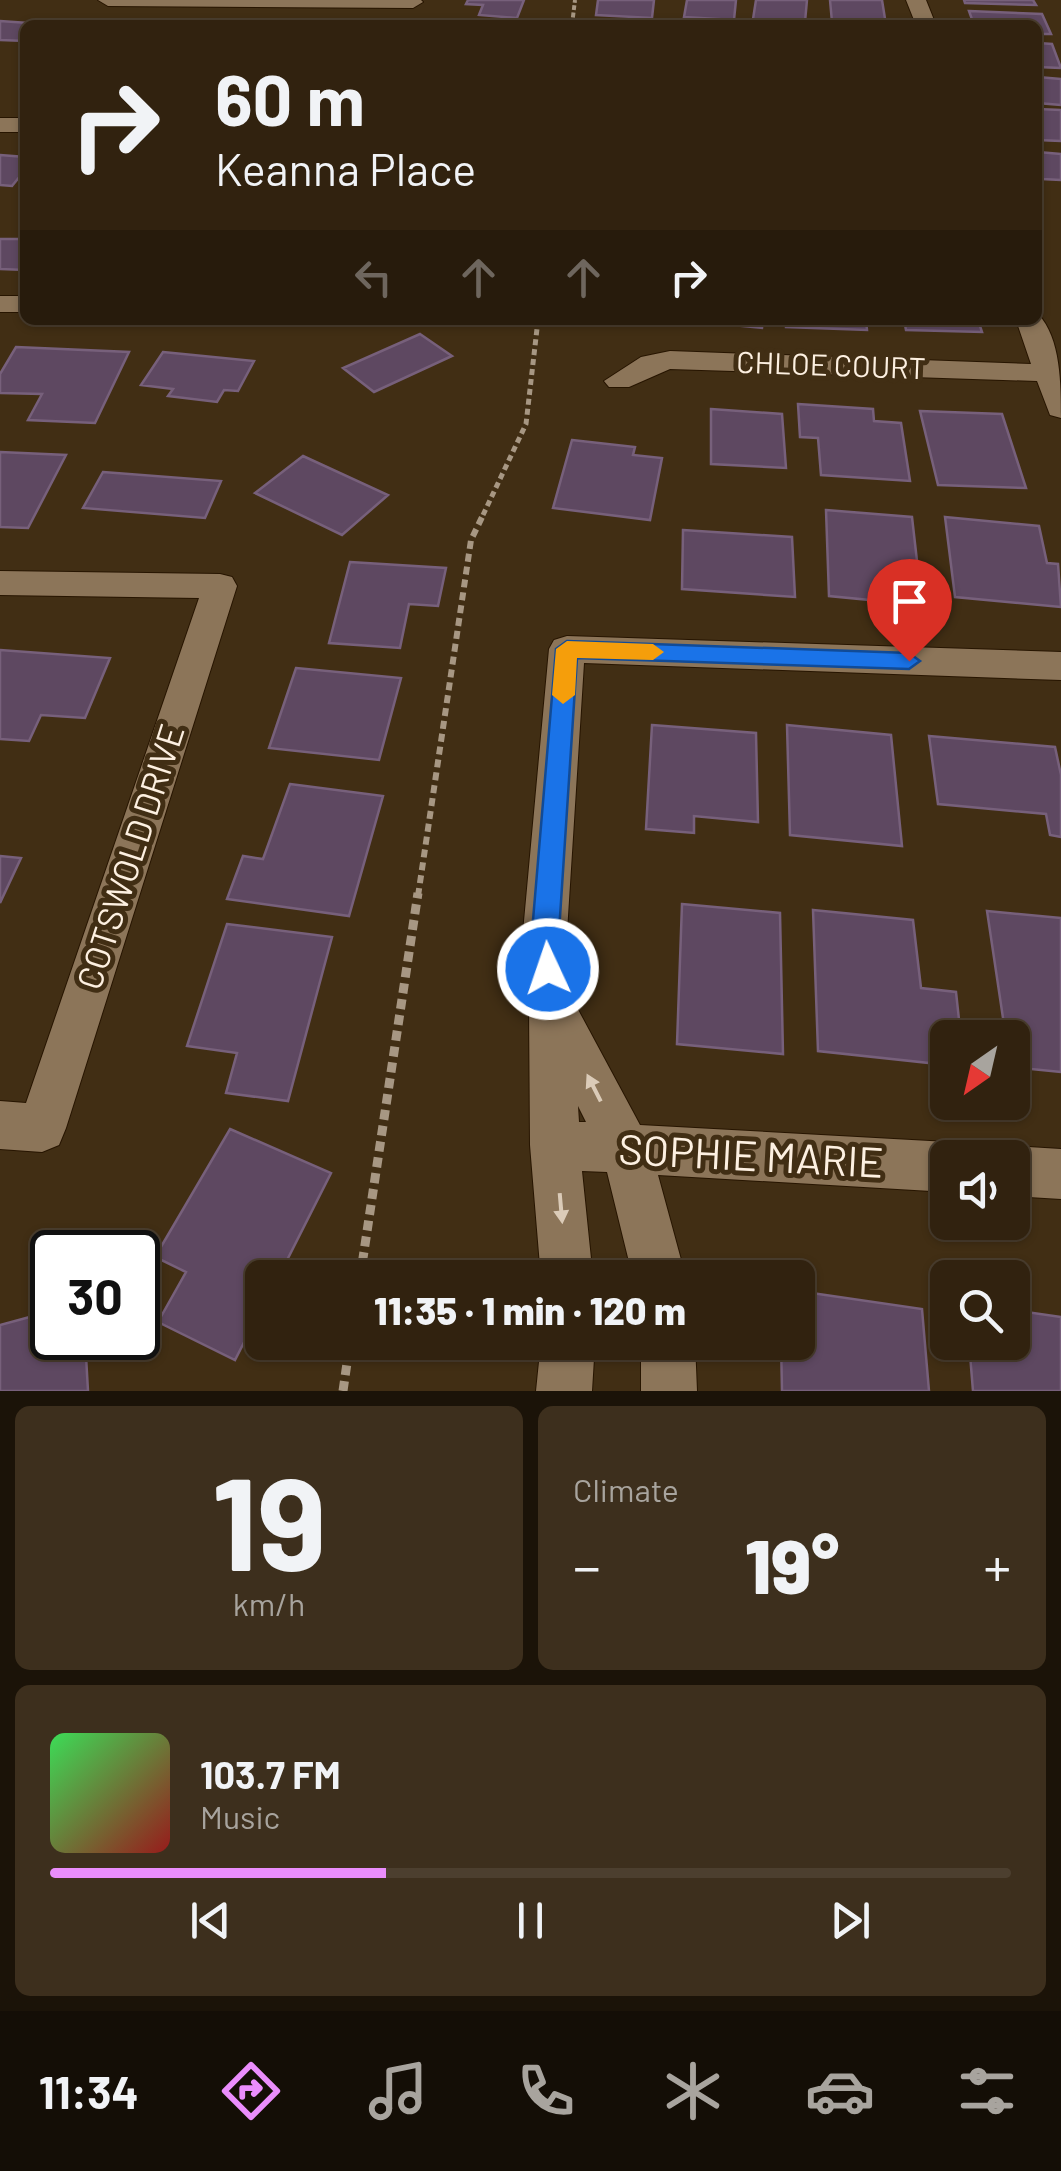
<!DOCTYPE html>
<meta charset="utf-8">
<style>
:root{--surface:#31220f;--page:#3d2f1d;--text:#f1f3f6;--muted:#a8a49e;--line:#4c3f2f;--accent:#ea8dfc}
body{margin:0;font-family:Barlow,sans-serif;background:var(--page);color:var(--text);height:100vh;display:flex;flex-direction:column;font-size:38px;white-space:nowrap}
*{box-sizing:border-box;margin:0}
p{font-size:32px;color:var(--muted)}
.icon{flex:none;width:55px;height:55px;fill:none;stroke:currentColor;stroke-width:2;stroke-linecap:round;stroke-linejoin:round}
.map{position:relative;height:1391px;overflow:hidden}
.details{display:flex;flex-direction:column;gap:15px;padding:15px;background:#1b1308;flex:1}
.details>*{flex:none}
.top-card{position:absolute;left:20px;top:20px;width:1022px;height:305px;border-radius:15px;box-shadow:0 2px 8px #0004,0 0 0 2px var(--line);background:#31220f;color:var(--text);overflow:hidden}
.needle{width:65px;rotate:214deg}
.buttons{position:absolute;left:930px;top:1020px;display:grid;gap:20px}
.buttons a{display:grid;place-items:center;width:100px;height:100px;border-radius:15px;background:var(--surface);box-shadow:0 2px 8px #0004,0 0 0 2px var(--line);font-size:50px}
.speed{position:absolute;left:30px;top:1230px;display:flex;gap:20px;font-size:50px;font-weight:700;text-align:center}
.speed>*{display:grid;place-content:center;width:130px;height:130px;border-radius:50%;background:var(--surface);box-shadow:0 2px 8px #0004,0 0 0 2px var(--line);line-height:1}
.speed .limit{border:5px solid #111;border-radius:15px;background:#fff;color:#111}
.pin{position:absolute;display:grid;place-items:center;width:85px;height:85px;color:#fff;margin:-102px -42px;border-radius:50% 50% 50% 0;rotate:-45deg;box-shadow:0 0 10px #0007}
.pin .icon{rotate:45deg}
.me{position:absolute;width:110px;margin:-55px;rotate:357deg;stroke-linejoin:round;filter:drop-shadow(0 0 8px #0008)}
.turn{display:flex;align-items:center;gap:35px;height:210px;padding:0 30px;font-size:45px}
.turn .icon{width:130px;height:130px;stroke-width:2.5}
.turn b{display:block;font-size:70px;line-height:85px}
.lanes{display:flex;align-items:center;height:95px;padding:0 30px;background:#0003;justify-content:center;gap:50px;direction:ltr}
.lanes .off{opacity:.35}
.big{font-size:75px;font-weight:800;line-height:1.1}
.details .card{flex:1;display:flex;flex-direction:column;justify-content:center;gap:15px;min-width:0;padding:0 35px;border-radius:15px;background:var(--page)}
.details .dial{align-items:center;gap:0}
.dial b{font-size:130px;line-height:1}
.song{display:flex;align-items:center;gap:30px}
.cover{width:120px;height:120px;border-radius:15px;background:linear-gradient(135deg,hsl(130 70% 55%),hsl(0 70% 35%))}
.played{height:10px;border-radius:5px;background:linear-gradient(90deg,var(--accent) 35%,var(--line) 35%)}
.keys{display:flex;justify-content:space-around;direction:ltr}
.heat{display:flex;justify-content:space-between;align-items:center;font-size:55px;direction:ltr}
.details .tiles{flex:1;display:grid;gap:15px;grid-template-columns:1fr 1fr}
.card:last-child{grid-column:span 2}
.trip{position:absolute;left:245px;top:1260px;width:570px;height:100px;border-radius:15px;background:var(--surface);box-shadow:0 2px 8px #0004,0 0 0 2px var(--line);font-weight:800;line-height:100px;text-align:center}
.menu{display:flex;height:160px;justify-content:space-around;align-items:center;background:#140e06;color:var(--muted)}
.menu .icon{width:70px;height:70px}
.menu .current{color:var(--accent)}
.menu b{font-size:45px;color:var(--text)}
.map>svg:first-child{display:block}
</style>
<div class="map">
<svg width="1061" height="1391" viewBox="0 0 1061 1391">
<rect width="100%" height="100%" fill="#412e14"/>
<path fill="#5e4861" stroke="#77607b" stroke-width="2.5" d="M 468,0 L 524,0 L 517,18 L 479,15 L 483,5 L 466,4 Z
M 598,0 L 654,0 L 652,18 L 596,15 Z
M 687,0 L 736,0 L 734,20 L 684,17 Z
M 756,0 L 807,0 L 805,22 L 753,19 Z
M 830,0 L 882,0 L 886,25 L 832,22 Z
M 964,0 L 1033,0 L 1036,5 L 965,3 Z
M 969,11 L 1042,14 L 1051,34 L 1038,34 L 1038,25 L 974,25 Z
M 0,21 L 43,24 L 25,25 L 25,41 L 0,40 Z
M 1038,43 L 1052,44 L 1061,68 L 1038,67 Z
M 1038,77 L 1061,79 L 1061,105 L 1038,103 Z
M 1038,109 L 1061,110 L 1061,141 L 1038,140 Z
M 1038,152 L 1061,154 L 1061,180 L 1042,179 Z
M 0,155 L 25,157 L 25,170 L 12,186 L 0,185 Z
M 0,239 L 25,239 L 25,270 L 0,269 Z
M 681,320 L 763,320 L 762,328 Z
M 786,320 L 866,320 L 867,330 L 786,327 Z
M 904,320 L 978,320 L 982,332 L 906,330 Z
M 420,334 L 452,356 L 374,392 L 343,368 Z
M 16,347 L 129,352 L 95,423 L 28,420 L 42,394 L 0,393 L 0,374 Z
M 163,352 L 254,361 L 238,391 L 224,390 L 217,402 L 168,396 L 173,389 L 141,385 Z
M 798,404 L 873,409 L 874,421 L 901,423 L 910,481 L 821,475 L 818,438 L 800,437 Z
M 711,409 L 782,414 L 786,468 L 711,464 Z
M 920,411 L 1002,414 L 1026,488 L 938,485 Z
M 572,440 L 635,447 L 633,455 L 662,458 L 650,520 L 553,508 Z
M 0,452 L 66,455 L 28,528 L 0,527 Z
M 303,456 L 388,495 L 342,535 L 255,493 Z
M 103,472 L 221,481 L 205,518 L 83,508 Z
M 826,510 L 912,517 L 922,605 L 829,596 Z
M 945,517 L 1039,526 L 1047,563 L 1058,564 L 1061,607 L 955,597 Z
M 683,530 L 792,537 L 795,597 L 682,589 Z
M 350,562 L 446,568 L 438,606 L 409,604 L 400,648 L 329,643 Z
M 0,650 L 110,658 L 85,718 L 41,715 L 29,741 L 0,739 Z
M 296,668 L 401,678 L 379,760 L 269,748 Z
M 652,725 L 756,733 L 758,822 L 694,816 L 694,833 L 646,829 Z
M 787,725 L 891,735 L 902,846 L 790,835 Z
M 929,736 L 1055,747 L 1061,775 L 1061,837 L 1050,835 L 1046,814 L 938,804 Z
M 290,784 L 383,796 L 349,916 L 227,899 L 243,856 L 263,859 Z
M 0,856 L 21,858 L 0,903 Z
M 682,904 L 780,913 L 783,1054 L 677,1044 Z
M 813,910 L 913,920 L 921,988 L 956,992 L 961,1038 L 948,1038 L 948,1065 L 818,1051 Z
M 987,911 L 1061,918 L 1061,1072 L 1012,1067 L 1012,1038 L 1006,1038 Z
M 227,924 L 332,937 L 288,1101 L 226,1093 L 237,1053 L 187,1046 Z
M 230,1129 L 331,1173 L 278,1278 L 262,1278 L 262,1307 L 235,1360 L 158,1322 L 186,1272 L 155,1257 Z
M 798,1291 L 922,1309 L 929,1391 L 782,1391 L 781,1342 L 798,1342 Z
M 1012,1310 L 1061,1317 L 1061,1391 L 973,1391 L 969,1342 L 1012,1342 Z
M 52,1311 L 52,1338 L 85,1338 L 88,1391 L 0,1391 L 0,1325 Z"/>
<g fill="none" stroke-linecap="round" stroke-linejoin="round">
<g stroke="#271500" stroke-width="2">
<path id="street" d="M 98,0 L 421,0 L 423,2 L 413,8 L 108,6 Z
M 906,0 L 926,0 L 936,25 L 916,25 Z
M 0,118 L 25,118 L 25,132 L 0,132 Z
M 0,296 L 25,296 L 25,312 L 0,312 Z
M 1038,314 C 1061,338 1061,385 1061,418 L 1050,415 L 1037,381 L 670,369 L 629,387 L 609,387 L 604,381 L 641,357 L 670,351 L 1031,364 L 1016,320 L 1038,320 Z
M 0,571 L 220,574 L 232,577 L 237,586 L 66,1128 L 59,1145 L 42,1152 L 0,1149 L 0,1101 L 26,1103 L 199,598 L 0,595 Z
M 567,636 L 1061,652 L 1061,680 L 584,663 L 567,932 L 575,1004 L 640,1125 L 948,1142 L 966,1149 L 969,1158 L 948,1158 L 948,1192 L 658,1175 L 686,1278 L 633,1278 L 607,1172 L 582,1171 L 593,1278 L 541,1278 L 530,1145 L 529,1006 L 523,932 L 549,649 L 554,640 ZM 578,1106 L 586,1122 L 579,1122 Z
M 1012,1146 L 1061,1149 L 1061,1199 L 1012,1196 L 1012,1158 L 993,1158 Z
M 541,1342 L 595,1342 L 592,1391 L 536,1391 Z
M 641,1342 L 695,1342 L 697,1391 L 641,1391 Z"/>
</g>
<path stroke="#a79783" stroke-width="4" stroke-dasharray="5 2.5" stroke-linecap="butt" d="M 572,25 L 575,0"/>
<path stroke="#a79783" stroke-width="5" stroke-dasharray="6 4" stroke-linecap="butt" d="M 483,515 L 526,424 L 538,320"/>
<path stroke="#a79783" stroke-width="6" stroke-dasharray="8 5" stroke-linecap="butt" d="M 418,896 L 471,540 L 484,513"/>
<path stroke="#a79783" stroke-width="9" stroke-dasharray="10 6" stroke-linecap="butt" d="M 360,1278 L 418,893
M 343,1391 L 350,1342"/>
<use href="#street" fill="#8c7559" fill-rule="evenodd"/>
</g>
<defs><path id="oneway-solid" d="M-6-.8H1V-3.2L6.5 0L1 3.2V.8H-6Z" transform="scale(2.5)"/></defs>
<g fill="#dbcbb8">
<use href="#oneway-solid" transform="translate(594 1088) rotate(-117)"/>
<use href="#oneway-solid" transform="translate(561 1208) rotate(85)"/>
</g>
<path fill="#1a73e8" stroke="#114b97" stroke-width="2.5" d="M 567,641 L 909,653 L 920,661 L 909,669 L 577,658 L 559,932 L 562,969 L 558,978 L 548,981 L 539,978 L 532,932 L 556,649 Z"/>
<path fill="#f59e0b" d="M 567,641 L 653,644 L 664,652 L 653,660 L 577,658 L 575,695 L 563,704 L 552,695 L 556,649 Z"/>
<g text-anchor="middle" stroke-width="10" stroke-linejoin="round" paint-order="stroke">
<g font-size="30" fill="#fdf0e1" stroke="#412e14">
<text transform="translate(831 366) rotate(2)" y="10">CHLOE COURT</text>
</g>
<g font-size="35" fill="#fdf0e1" stroke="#412e14">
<text transform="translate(131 857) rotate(-72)" y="12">COTSWOLD DRIVE</text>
</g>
<g font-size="42" fill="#fdf0e1" stroke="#412e14">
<text transform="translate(751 1156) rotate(3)" y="15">SOPHIE MARIE</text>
</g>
</g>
</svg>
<div class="buttons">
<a><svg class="needle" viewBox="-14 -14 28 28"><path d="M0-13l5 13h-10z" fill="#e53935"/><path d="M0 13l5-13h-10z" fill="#a8a49e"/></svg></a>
<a><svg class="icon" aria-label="sound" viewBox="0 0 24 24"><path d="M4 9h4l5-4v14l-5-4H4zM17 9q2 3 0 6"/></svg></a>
<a><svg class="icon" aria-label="search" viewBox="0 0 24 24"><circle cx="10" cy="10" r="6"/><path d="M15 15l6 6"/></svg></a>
</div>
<div class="speed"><div class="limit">30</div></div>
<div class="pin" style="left:909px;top:661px;background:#d93025"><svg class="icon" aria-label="arrive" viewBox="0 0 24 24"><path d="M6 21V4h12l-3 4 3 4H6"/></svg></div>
<svg class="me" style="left:548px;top:969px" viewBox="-20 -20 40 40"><circle r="17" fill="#1a73e8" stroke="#fff" stroke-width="3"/><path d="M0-11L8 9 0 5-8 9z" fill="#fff"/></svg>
<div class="trip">11:35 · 1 min · 120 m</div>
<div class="top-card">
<div class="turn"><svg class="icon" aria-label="right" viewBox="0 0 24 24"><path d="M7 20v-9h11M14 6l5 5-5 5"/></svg><div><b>60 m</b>Keanna Place</div></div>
<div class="lanes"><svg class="icon off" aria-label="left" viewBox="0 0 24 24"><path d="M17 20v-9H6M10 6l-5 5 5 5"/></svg><svg class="icon off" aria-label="ahead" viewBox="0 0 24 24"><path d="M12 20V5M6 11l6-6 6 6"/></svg><svg class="icon off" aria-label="ahead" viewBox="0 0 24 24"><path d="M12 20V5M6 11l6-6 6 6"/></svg><svg class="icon" aria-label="right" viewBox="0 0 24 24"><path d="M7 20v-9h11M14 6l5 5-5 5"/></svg></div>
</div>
</div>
<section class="details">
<div class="tiles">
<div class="card dial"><b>19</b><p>km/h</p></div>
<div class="card"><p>Climate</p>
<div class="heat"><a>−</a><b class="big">19°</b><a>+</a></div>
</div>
<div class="card">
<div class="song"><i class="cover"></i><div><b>103.7 FM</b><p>Music</p></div></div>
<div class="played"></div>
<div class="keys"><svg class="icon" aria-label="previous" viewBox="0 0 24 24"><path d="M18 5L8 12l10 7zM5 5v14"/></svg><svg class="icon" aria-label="pause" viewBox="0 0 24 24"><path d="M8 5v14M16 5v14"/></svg><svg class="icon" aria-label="next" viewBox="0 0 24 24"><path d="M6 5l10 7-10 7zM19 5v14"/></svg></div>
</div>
</div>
</section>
<nav class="menu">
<b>11:34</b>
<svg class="icon current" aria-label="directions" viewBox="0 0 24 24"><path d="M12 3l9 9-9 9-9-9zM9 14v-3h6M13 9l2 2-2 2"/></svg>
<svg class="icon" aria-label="music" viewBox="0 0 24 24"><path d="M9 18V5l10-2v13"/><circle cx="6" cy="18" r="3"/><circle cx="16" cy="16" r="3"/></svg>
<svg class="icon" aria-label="phone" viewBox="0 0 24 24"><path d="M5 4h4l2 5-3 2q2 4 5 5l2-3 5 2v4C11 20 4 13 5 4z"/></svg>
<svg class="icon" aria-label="climate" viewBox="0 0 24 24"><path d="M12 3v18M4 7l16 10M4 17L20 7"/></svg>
<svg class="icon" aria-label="car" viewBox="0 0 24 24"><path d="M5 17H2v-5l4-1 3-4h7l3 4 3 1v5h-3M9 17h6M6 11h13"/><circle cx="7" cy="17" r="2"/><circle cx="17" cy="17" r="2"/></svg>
<svg class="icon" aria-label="filters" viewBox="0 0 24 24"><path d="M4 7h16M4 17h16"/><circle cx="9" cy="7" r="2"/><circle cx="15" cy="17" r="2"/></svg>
</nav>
